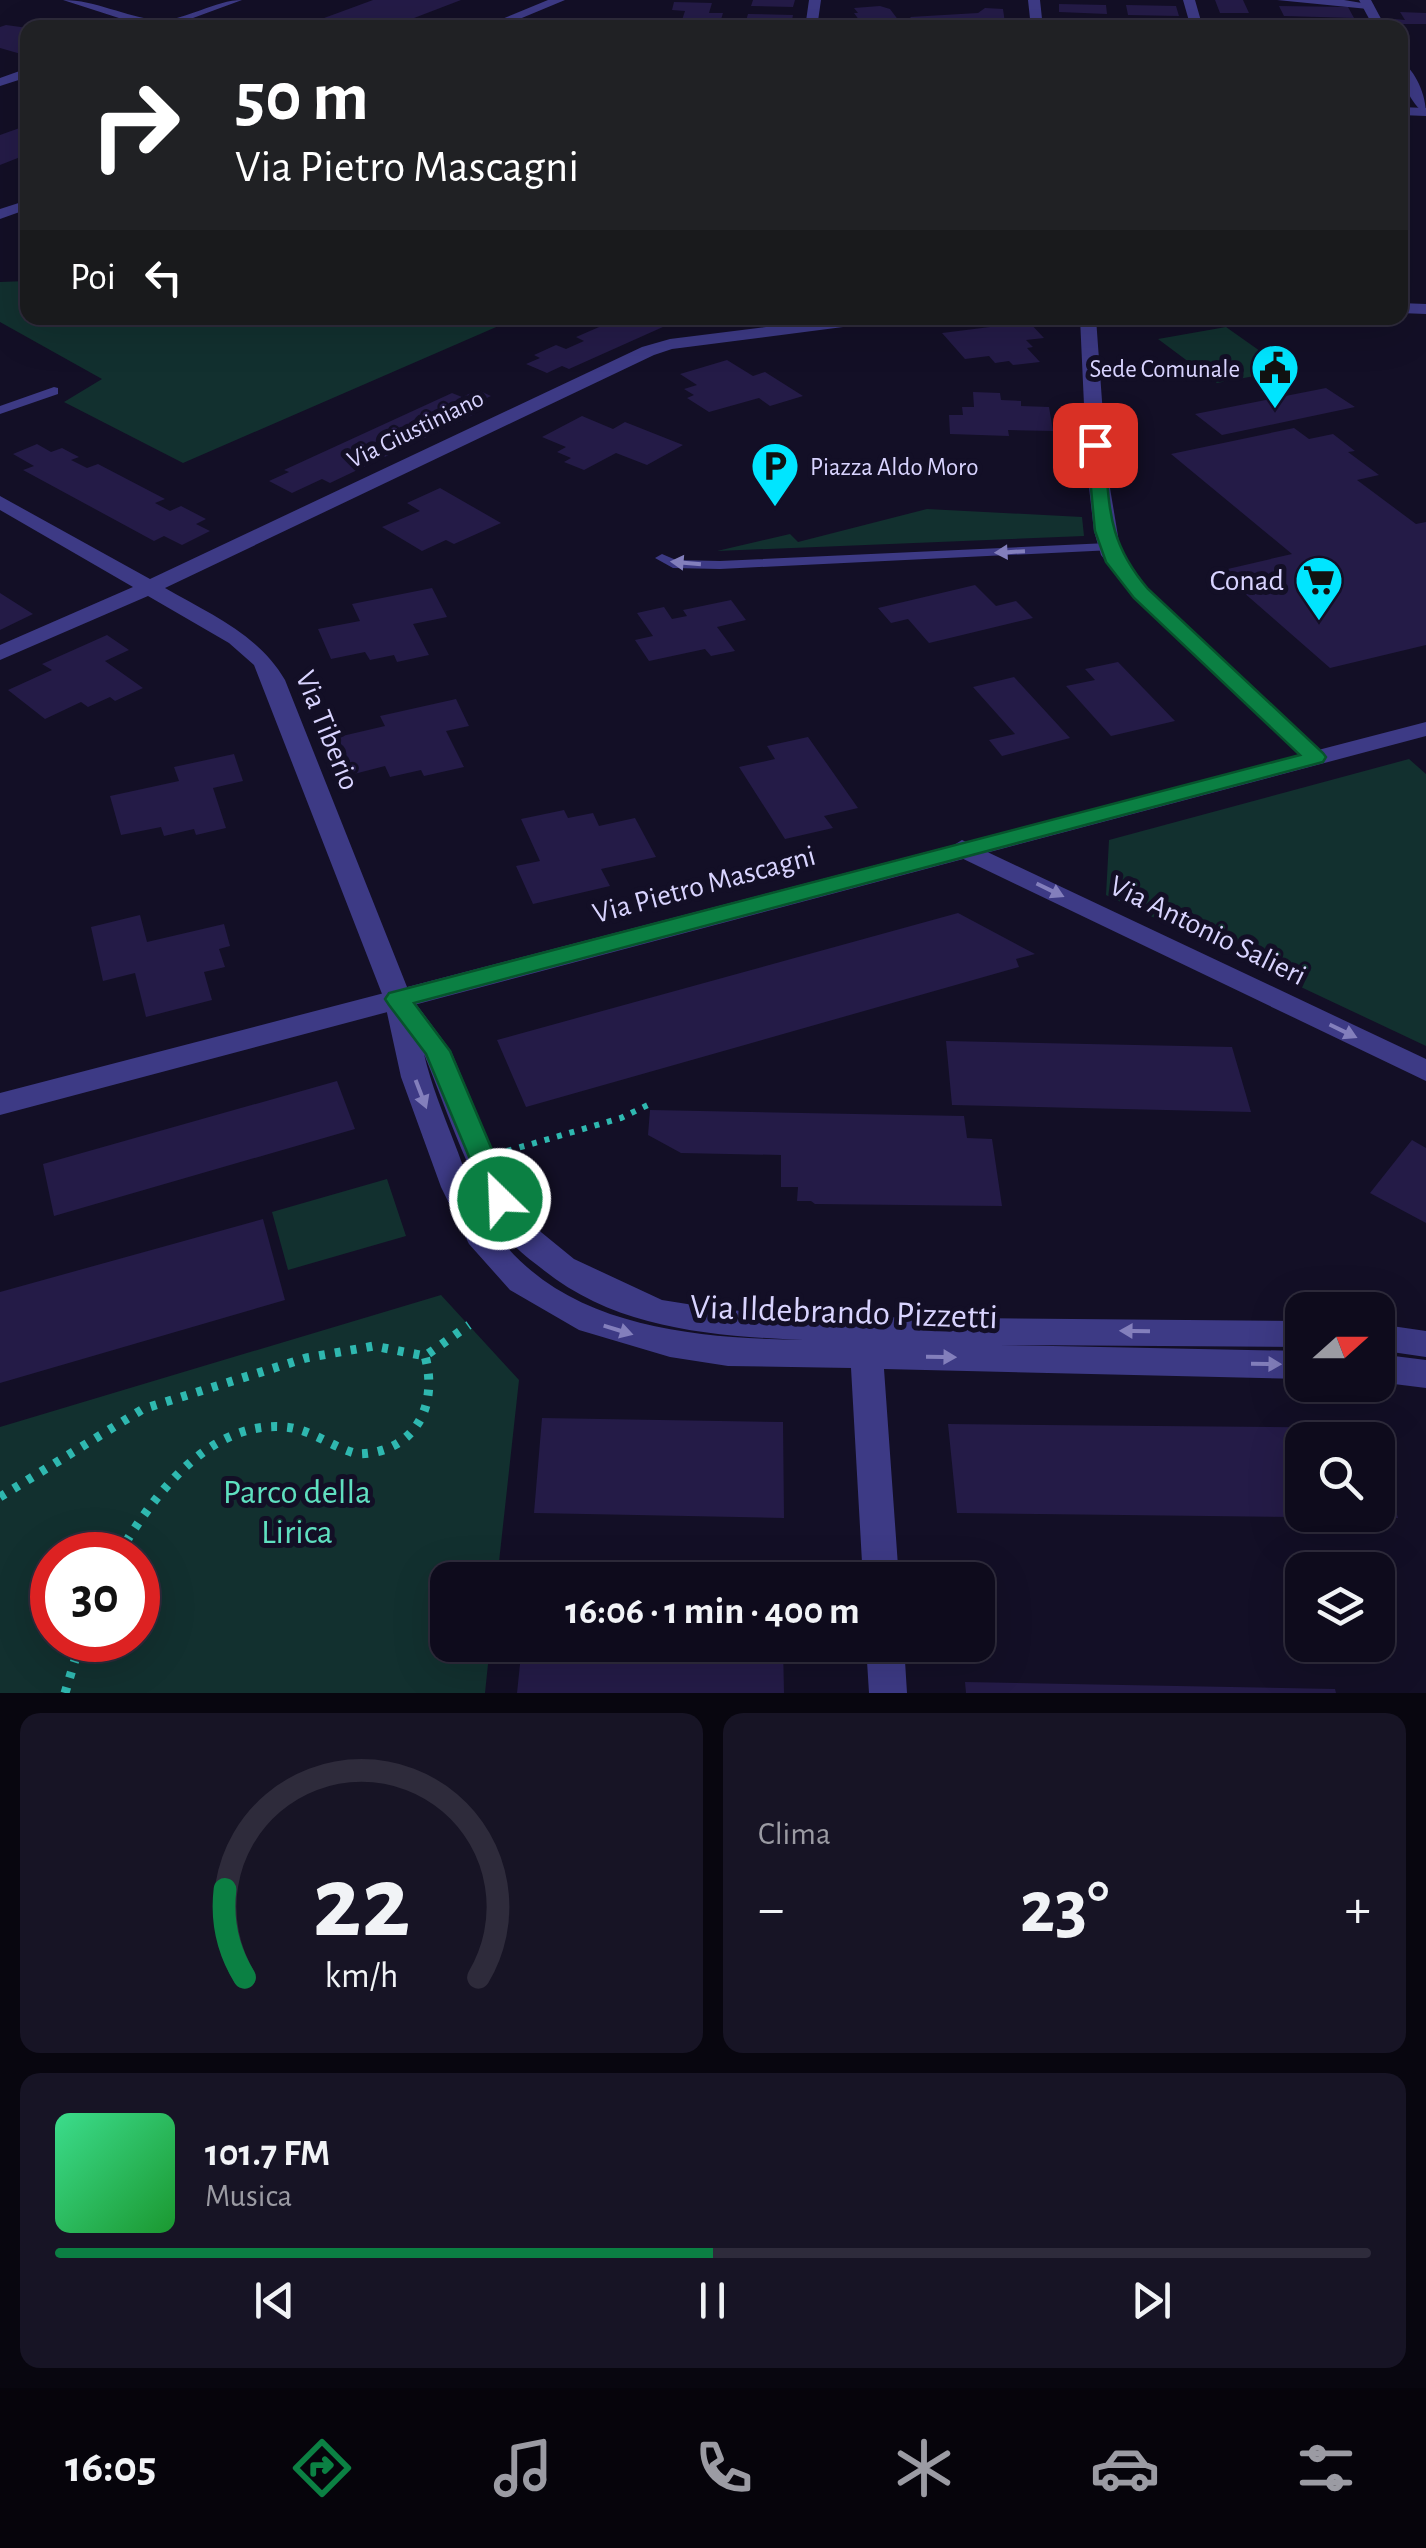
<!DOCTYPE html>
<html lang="it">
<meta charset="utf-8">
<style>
:root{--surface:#0e0b1c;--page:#171425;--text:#f1f3f6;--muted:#9b9ba3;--line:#2e2b3b;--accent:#0b8043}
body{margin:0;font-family:"Alegreya Sans",sans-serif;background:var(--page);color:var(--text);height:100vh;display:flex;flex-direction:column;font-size:38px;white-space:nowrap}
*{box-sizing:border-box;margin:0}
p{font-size:32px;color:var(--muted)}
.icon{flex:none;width:55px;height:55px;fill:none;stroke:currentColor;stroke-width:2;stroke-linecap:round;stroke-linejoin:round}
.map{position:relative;height:1693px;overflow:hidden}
.side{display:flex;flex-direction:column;gap:20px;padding:20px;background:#08060f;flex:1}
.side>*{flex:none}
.top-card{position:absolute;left:20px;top:20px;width:1388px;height:305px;border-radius:20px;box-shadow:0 10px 40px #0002,0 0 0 2px var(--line);background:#202124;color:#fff;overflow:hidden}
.needle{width:65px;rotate:69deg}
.buttons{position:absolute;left:1285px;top:1292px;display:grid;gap:20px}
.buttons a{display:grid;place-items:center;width:110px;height:110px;border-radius:20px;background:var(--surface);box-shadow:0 10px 40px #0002,0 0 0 2px var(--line);font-size:50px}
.speed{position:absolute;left:30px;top:1532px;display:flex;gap:20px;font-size:50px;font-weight:700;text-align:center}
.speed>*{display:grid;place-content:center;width:130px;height:130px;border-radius:50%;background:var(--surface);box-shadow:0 10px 40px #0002,0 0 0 2px var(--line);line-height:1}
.speed .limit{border:15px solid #d22;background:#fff;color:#111}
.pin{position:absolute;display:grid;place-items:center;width:85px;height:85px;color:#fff;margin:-42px;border-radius:20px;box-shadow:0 5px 15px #0006}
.me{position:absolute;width:110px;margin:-55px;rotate:336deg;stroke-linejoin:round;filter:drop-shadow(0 0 8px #0008)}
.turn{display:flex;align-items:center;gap:35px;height:210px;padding:0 50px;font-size:45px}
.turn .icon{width:130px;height:130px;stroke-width:2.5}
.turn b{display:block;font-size:70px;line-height:85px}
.then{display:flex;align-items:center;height:95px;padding:0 50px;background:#0003;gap:20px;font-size:38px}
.big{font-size:75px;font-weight:700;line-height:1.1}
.side .widget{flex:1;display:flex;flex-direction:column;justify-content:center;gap:15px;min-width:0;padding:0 35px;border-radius:20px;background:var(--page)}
.side .dial{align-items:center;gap:0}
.dial svg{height:260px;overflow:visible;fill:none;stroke:var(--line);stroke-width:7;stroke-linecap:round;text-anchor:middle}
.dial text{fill:var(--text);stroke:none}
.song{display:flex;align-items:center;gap:30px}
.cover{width:120px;height:120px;border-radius:15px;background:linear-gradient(135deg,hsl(150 70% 55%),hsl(130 70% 35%))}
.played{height:10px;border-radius:5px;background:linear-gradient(90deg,var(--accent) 50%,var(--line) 50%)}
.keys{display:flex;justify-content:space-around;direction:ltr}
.heat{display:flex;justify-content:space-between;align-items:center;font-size:55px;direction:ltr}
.side .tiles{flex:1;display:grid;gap:20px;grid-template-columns:1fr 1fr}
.widget:last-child{grid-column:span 2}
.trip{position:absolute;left:430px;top:1562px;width:565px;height:100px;border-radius:20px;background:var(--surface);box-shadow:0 10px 40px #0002,0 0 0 2px var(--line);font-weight:700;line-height:100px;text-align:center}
.dock{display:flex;height:160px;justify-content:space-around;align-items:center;background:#06040b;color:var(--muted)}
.dock .icon{width:70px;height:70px}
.dock .current{color:var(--accent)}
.dock b{font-size:45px;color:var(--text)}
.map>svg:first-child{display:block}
</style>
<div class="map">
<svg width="1426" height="1693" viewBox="0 0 1426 1693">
<rect width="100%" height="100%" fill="#130f26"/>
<path fill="#12302f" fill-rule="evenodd" d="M 27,281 L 28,318 L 517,318 L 183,463 L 64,402 L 102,379 L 0,322 L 0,282 Z
M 1226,327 L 1287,370 L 1217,383 L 1158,339 Z
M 927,509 L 1082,517 L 1084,536 L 717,551 L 790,534 L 798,542 Z
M 1409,759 L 1426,774 L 1426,1046 L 1106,895 L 1109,840 Z
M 387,1179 L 406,1236 L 288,1270 L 272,1212 Z
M 441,1295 L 519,1380 L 497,1580 L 448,1580 L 448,1645 L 490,1645 L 485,1693 L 0,1693 L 0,1427 ZM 138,1555 L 138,1640 L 52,1640 L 52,1555 Z"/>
<path fill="#241b47" d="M 373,0 L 461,0 L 388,28 L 297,28 Z
M 753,0 L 795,0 L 793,7 L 751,6 Z
M 1215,0 L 1243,0 L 1249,13 L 1220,13 Z
M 674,2 L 712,3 L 709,13 L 723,13 L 720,23 L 662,28 L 664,22 L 681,23 L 685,11 L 672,10 Z
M 1059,4 L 1106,5 L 1107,14 L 1059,12 Z
M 1126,5 L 1176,6 L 1179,16 L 1128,15 Z
M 880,6 L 890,9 L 902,25 L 865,28 L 854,13 L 858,13 L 854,8 Z
M 1279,6 L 1348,7 L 1354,18 L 1284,16 Z
M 985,8 L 1003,9 L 1005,23 L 920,27 L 910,17 L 978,13 Z
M 1400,12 L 1426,13 L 1426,24 L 1397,24 L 1394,19 L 1405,20 Z
M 748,14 L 793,15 L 791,25 L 745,24 Z
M 1062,18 L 1111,19 L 1114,28 L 1064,28 Z
M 57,19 L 86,26 L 86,28 L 32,28 Z
M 1220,19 L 1274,21 L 1277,28 L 1222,28 Z
M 1133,21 L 1184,22 L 1186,28 L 1135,28 Z
M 6,25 L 28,28 L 28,56 L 0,48 L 0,27 Z
M 28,125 L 28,154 L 0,165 L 0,135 Z
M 620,318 L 683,318 L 569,369 L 562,366 L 547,373 L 526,364 L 540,358 L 534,355 L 556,345 L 566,349 L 584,341 L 576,337 Z
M 1029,322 L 1044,338 L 1026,340 L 1033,347 L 1027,348 L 1040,362 L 1013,365 L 1009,361 L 995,363 L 989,356 L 965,359 L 942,333 Z
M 727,360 L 753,376 L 765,372 L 803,396 L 770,406 L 759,398 L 709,412 L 687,398 L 694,395 L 684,389 L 697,385 L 680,374 Z
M 1326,388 L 1355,407 L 1222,435 L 1195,414 Z
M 478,390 L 491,396 L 463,409 L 475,414 L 330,483 L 322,479 L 292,493 L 269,481 L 289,472 L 284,470 L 452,393 L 462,397 Z
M 973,392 L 1000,393 L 1001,400 L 1021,401 L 1021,406 L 1049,407 L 1053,431 L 1008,430 L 1009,436 L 950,434 L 949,415 L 963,415 L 962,407 L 974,407 Z
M 582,416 L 613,429 L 625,422 L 683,445 L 647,465 L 616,453 L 584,470 L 564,462 L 571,458 L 557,452 L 566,447 L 542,437 Z
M 1294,428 L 1309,439 L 1333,434 L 1355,451 L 1348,452 L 1379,475 L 1357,480 L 1416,524 L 1426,522 L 1426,645 L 1330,668 L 1219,571 L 1292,554 L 1171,454 Z
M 37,444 L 51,452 L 62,448 L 79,457 L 71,460 L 87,468 L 98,464 L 165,499 L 155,503 L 170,511 L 181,506 L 206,519 L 196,524 L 210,531 L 182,545 L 164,536 L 154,541 L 23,470 L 34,466 L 13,454 Z
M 440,488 L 501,523 L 454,544 L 446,540 L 422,551 L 382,527 L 420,511 L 407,503 Z
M 975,585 L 996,606 L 1016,601 L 1033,618 L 929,643 L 908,619 L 891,623 L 878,608 Z
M 432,588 L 447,617 L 413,624 L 429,655 L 397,662 L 394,655 L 370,660 L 365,652 L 331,659 L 318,629 L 360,621 L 352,604 Z
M 0,593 L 33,614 L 0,630 Z
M 731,600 L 746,620 L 717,627 L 735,651 L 711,656 L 705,649 L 649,661 L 635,640 L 653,636 L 637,613 L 664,607 L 672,619 L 687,616 L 683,610 Z
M 107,635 L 129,650 L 105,661 L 143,688 L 115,701 L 110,697 L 88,707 L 81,702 L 45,719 L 8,690 L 52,670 L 42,664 Z
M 1118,662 L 1175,721 L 1111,736 L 1066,686 L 1095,680 L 1085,669 Z
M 1014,677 L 1070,738 L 1002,756 L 989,740 L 1015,734 L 973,687 Z
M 456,699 L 469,726 L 446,731 L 464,767 L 424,776 L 421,770 L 390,777 L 385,766 L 354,774 L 338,737 L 385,726 L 380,716 Z
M 808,737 L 858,808 L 824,816 L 833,828 L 785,839 L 739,767 L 775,759 L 767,746 Z
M 234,754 L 243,781 L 213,788 L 226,828 L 196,835 L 194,829 L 164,836 L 161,827 L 121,835 L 110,796 L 179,781 L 174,767 Z
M 564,810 L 568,818 L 593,813 L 599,826 L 635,818 L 656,857 L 601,869 L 610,886 L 533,904 L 516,866 L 540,861 L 521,819 Z
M 958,913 L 1035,954 L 1016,959 L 1019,967 L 526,1107 L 497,1040 Z
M 140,915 L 147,942 L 224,924 L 230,946 L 219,949 L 225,967 L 204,972 L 212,1000 L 146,1017 L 135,973 L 103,981 L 91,927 Z
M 946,1041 L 1232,1047 L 1251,1112 L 952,1105 Z
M 337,1081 L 355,1129 L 54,1216 L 43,1164 Z
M 650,1110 L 964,1116 L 967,1138 L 992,1139 L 1002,1206 L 815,1204 L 811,1201 L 797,1201 L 798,1187 L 781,1187 L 781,1155 L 681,1153 L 648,1135 Z
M 1412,1140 L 1426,1148 L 1426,1223 L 1370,1193 Z
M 263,1219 L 285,1300 L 0,1383 L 0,1292 Z
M 542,1418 L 783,1422 L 784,1518 L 534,1513 Z
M 948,1424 L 1371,1428 L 1375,1440 L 1302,1440 L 1302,1517 L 957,1513 Z
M 1378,1453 L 1379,1453 L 1398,1518 L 1378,1518 Z
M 522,1645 L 783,1645 L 784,1693 L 517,1693 Z
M 965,1682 L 1335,1689 L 1336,1693 L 966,1693 Z"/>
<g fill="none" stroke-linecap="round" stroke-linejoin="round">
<path stroke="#2fb8b0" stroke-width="6" stroke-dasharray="5 8" stroke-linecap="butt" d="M 507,1151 L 621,1118 L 652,1103"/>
<path stroke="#2fb8b0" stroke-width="9" stroke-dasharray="6 10" stroke-linecap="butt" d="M 0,1497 L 143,1409 L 306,1358 L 374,1346 L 425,1356 L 469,1325
M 118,1555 C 152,1498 208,1420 285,1427 C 311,1429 333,1448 358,1454 C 414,1453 439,1407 425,1356
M 65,1693 L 81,1640"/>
<path fill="#3d3a85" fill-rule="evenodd" d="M 54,387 L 58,388 L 58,394 L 0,414 L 0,406 Z
M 1108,543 L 1115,547 L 1113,550 L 720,569 L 673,568 L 655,558 L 662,554 L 676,560 L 720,561 Z"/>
<path fill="#3d3a85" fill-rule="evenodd" d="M 63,0 C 96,0 125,17 157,20 C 181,23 214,0 242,0 L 174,25 L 177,28 L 150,28 Z
M 548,0 L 565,0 L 498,28 L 480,28 Z
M 809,0 L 821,0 L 817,28 L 805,28 Z
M 1028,0 L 1040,0 L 1043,28 L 1031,28 Z
M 1183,0 L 1195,0 L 1203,28 L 1191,28 Z
M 1277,0 L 1344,0 L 1374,5 L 1368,9 Z
M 28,68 L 28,77 L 0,86 L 0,78 Z
M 1400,107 L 1426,108 L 1426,116 L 1400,115 Z
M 28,200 L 28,209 L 0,219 L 0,209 Z
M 1400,303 L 1426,304 L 1426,314 L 1400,313 Z
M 838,318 L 882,318 L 874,323 L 672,349 L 654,355 L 165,588 C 210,614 258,634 285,680 L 411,997 L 451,1051 L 504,1177 L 536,1228 L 574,1259 L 662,1300 L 725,1310 L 866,1317 L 1302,1321 L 1302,1347 L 999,1345 L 1302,1351 L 1302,1379 L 884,1369 L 899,1580 L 863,1580 L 851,1368 L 728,1366 L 670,1357 L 579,1330 L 510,1290 L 469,1244 L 441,1187 L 401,1077 L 384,999 L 254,665 L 229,643 L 148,596 L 0,660 L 0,645 L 133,587 L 0,510 L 0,496 L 150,579 L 642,347 L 670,339 ZM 424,1054 C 450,1118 471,1186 512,1242 C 519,1252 531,1260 541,1268 C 615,1329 712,1336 804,1340 C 693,1338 559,1328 491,1226 C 474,1201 465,1170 454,1142 C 443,1113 431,1084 424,1054 Z
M 1080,318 L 1096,318 L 1107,470 L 1121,554 L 1148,589 L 1323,752 L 1327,757 L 1323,762 L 1307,762 L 1134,597 L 1101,555 L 1094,531 L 1087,470 Z
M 962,840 L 1426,1059 L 1426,1081 L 953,854 L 949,848 Z
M 1378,1324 L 1426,1331 L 1426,1357 L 1378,1350 Z
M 1378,1354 L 1426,1360 L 1426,1388 L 1378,1382 Z
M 866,1645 L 904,1645 L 907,1693 L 869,1693 Z"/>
<path fill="#3d3a85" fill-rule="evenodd" d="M 1359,0 L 1371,0 L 1386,28 L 1374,28 Z
M 1400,60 C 1416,71 1426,95 1426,114 C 1410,104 1400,79 1400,60 Z
M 1426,722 L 1426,736 L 0,1115 L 0,1093 Z"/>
</g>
<defs><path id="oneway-solid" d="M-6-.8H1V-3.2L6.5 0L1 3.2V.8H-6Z" transform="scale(2.5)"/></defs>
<g fill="#837fbc">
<use href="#oneway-solid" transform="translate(1010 552) rotate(177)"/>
<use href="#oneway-solid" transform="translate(686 563) rotate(-175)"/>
<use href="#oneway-solid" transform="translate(1050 890) rotate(26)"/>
<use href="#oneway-solid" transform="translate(1343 1031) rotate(26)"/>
<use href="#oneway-solid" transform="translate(421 1094) rotate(69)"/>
<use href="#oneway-solid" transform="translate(618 1330) rotate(17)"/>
<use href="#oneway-solid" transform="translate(1135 1331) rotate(-179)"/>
<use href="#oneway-solid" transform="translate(941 1357) rotate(1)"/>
<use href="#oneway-solid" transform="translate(1266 1364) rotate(1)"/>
</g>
<path fill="#0b8043" stroke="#07532c" stroke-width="2.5" d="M 1095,440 L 1104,445 C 1110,506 1106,540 1148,589 L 1323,753 L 1326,757 L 1323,762 L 414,1003 L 450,1051 L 513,1199 L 509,1207 L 500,1210 L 490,1207 L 426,1054 L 389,1005 L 385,999 L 389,993 L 1300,755 L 1134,598 L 1106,562 L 1095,531 L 1087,445 Z"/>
<defs>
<g id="civic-pin" transform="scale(2.5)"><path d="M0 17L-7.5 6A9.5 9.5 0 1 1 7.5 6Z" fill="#00e5ff" stroke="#130f26"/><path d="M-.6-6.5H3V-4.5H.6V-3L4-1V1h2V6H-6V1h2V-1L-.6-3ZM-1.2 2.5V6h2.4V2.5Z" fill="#111"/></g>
<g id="parking-pin" transform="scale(2.5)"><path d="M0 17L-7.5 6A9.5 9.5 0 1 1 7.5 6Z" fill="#00e5ff" stroke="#130f26"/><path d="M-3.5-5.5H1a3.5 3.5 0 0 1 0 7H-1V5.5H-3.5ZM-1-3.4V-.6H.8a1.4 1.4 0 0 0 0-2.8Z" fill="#111"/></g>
<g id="supermarket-pin" transform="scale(2.5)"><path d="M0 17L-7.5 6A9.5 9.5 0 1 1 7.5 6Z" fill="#00e5ff" stroke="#130f26"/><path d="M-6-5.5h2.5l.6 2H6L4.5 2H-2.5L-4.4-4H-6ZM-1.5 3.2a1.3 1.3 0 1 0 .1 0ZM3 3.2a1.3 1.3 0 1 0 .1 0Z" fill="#111"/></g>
</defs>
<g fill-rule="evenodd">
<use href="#civic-pin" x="1275" y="368"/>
<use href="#parking-pin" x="775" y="466"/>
<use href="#supermarket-pin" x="1319" y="580"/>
</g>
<g text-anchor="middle" stroke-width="10" stroke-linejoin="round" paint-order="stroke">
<g font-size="25" fill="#d9d4ff" stroke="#130f26" text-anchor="end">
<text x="1240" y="377">Sede Comunale</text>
<text x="810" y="475" text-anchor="start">Piazza Aldo Moro</text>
</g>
<g font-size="25" fill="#d9d4ff" stroke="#130f26">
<text transform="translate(415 428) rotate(-26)" y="9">Via Giustiniano</text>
</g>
<g font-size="30" fill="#d9d4ff" stroke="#130f26" text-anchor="end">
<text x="1284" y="590">Conad</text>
</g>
<g font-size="30" fill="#d9d4ff" stroke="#130f26">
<text transform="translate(328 730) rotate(68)" y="10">Via Tiberio</text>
<text transform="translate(704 884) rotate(-15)" y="10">Via Pietro Mascagni</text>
<text transform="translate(1208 930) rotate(26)" y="10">Via Antonio Salieri</text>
</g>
<g font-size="35" fill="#d9d4ff" stroke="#130f26">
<text transform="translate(844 1311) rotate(2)" y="12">Via Ildebrando Pizzetti</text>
</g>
<g font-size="35" fill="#5fe0c0" stroke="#130f26">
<text x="297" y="1503">Parco della<tspan x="297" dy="40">Lirica</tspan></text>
</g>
</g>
</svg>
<div class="buttons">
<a><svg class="needle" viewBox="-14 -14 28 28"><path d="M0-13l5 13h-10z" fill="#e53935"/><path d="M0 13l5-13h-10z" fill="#9b9ba3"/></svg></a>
<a><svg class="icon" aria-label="search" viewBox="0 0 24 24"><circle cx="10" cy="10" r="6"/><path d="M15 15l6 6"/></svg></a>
<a><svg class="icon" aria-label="layers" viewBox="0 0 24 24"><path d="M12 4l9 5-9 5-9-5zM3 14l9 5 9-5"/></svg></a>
</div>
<div class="speed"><div class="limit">30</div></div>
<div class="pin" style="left:1095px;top:445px;background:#d93025"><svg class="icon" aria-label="arrive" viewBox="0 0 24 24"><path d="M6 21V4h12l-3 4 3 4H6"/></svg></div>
<svg class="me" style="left:500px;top:1199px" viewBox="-20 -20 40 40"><circle r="17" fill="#0b8043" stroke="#fff" stroke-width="3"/><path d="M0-11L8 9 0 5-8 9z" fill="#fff"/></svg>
<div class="trip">16:06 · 1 min · 400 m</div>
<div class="top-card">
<div class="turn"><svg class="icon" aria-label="right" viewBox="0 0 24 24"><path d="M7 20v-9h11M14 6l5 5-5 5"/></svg><div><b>50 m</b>Via Pietro Mascagni</div></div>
<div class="then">Poi<svg class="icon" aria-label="left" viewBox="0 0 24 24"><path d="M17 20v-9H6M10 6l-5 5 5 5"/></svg></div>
</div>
</div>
<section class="side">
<div class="tiles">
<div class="widget dial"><svg viewBox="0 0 100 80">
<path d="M14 69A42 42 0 1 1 86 69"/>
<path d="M14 69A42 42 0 0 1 8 42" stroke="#0b8043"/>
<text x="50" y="56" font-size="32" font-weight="700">22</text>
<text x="50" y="72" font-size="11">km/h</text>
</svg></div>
<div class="widget"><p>Clima</p>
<div class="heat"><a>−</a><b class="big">23°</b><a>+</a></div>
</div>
<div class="widget">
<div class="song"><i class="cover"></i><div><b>101.7 FM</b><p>Musica</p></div></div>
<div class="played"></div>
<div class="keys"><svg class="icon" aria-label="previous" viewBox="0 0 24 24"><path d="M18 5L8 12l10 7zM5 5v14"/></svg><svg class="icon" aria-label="pause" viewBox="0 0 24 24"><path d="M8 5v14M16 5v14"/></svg><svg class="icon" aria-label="next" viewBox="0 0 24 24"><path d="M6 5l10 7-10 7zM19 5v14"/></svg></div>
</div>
</div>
</section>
<nav class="dock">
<b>16:05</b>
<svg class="icon current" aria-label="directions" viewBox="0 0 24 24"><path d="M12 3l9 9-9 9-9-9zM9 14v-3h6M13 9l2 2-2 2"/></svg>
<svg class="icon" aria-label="music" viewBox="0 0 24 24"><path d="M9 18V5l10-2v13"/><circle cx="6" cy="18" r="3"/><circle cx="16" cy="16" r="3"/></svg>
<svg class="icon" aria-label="phone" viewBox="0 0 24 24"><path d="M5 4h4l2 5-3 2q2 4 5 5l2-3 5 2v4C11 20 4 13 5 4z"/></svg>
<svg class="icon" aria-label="climate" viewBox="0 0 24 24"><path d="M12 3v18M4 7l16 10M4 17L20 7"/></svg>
<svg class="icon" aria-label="car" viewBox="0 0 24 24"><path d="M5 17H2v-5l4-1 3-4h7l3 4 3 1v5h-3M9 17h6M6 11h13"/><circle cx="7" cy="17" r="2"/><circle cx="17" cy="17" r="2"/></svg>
<svg class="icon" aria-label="filters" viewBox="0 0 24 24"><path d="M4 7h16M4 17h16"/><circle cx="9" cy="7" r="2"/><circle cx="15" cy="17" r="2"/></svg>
</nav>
